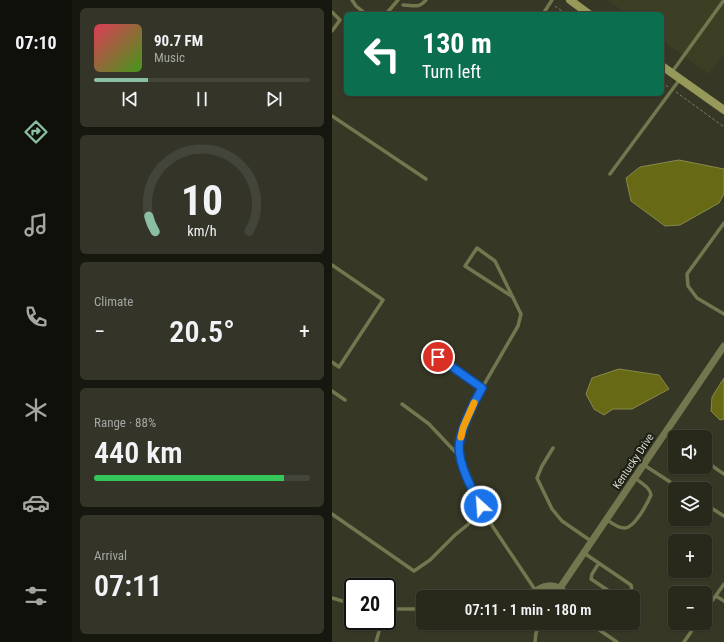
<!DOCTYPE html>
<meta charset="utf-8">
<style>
:root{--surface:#28291b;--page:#343528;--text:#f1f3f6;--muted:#a5a6a3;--line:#44453a;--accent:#8abfa5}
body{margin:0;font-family:"Roboto Condensed",sans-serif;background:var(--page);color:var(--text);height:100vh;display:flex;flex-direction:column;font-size:15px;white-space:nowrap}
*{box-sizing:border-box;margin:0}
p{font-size:13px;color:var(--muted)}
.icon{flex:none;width:22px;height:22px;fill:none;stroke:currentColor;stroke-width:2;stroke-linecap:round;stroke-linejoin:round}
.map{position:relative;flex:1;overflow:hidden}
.drawer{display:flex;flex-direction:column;gap:8px;padding:8px;background:#16170f;width:260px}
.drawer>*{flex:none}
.banner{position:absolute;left:12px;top:12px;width:320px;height:84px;border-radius:6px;box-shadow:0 1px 3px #0004,0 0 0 1px var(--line);background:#0b6e4f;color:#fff;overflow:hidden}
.tools{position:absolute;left:336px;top:430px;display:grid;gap:8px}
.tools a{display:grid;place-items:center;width:44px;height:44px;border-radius:6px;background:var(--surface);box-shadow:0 1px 3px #0004,0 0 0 1px var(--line);font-size:20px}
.speed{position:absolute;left:12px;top:578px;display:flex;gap:8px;font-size:20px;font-weight:700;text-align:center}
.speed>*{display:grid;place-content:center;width:52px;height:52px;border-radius:50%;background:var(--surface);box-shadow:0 1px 3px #0004,0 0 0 1px var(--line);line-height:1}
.speed .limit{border:2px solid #111;border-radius:6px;background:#fff;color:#111}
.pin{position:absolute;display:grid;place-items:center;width:34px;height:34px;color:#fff;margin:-17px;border:2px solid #fff;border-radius:50%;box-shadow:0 1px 4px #0007}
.me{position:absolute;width:44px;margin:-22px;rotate:334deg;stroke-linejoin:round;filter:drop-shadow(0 0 3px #0008)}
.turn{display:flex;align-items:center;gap:14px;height:84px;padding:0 12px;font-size:18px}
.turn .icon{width:52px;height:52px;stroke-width:2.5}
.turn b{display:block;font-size:28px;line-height:34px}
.big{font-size:30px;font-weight:600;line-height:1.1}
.drawer .tile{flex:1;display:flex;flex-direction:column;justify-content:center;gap:6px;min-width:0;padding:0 14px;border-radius:6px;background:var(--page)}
.drawer .dial{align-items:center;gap:0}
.dial svg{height:104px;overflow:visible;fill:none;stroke:var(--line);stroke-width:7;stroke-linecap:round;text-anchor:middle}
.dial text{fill:var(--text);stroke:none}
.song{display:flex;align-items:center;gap:12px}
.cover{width:48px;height:48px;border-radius:6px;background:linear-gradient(135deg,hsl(350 70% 55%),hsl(100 70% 35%))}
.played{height:4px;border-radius:2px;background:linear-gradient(90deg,var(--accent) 25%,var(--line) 25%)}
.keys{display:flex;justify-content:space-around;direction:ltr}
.heat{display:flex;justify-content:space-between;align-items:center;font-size:22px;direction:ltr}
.charge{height:6px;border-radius:3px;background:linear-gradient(90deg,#34c759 88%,var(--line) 0)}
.trip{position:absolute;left:84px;top:590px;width:224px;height:40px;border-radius:6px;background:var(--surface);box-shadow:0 1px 3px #0004,0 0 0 1px var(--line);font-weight:600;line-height:40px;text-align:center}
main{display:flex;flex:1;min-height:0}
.tabs{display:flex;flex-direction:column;width:72px;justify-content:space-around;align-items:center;background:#10100b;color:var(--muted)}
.tabs .icon{width:28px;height:28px}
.tabs .selected{color:var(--accent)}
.tabs b{font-size:18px;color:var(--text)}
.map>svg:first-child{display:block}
</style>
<main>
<nav class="tabs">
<b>07:10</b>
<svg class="icon selected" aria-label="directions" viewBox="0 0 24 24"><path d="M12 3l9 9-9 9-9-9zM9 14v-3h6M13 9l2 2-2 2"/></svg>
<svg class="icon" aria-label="music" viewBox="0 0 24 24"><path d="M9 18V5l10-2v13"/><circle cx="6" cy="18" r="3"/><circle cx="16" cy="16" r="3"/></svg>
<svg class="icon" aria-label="phone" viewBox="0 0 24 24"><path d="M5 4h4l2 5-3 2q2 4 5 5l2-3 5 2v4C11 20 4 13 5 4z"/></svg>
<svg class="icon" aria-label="climate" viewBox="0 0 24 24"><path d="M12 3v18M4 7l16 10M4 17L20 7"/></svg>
<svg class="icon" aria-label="car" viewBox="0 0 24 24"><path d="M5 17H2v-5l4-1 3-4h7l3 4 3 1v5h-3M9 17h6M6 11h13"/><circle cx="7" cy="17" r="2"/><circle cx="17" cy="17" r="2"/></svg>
<svg class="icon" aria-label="filters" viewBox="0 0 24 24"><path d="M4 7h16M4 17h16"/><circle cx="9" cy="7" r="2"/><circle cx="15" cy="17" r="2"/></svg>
</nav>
<section class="drawer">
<div class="tile">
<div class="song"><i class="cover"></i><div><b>90.7 FM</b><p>Music</p></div></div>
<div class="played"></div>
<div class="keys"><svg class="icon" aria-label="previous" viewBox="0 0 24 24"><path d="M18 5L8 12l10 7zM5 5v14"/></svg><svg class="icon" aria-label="pause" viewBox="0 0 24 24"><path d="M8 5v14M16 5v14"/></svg><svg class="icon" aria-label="next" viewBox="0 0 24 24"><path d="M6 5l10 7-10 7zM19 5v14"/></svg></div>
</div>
<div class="tile dial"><svg viewBox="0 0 100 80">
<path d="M14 69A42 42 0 1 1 86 69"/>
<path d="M14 69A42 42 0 0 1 9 57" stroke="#8abfa5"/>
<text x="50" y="56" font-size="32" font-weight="700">10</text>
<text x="50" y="72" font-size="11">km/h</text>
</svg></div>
<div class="tile"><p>Climate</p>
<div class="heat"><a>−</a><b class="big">20.5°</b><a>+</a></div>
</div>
<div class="tile"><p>Range · 88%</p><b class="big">440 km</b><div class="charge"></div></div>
<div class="tile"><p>Arrival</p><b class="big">07:11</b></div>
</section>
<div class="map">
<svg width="392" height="642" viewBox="0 0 392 642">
<rect width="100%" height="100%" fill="#363724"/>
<path fill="#3d3f25" d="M 276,0 L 392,0 L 392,54 L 377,74 L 330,40 L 330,14 L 295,14 Z"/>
<path fill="#676914" stroke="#888a4b" d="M 347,160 L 392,169 L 392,194 L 387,203 L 348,225 L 333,226 L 299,201 L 294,178 L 308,167 Z
M 287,369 L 327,375 L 337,389 L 300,409 L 281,409 L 272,415 L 262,409 L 254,394 L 260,378 Z
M 392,378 L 392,419 L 388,420 L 379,411 L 380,397 Z"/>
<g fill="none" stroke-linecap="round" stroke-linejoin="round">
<path stroke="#7c7d6e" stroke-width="1" stroke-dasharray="3 2" stroke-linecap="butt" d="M 223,6 L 234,14
M 330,82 L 336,87
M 344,92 L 392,127"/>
<path stroke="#73764e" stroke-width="3.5" d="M 20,0 L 24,6 L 34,14
M 71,5 C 81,5 87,9 94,0
M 0,12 L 8,20 L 0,31
M 54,14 L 66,0
M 211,14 L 220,0
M 340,72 L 392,0
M 0,116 L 94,179
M 278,174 L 348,79
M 392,223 L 355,274 L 356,286 L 365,298 L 392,314
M 0,265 L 51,300 L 7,367 L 0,362
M 181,297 L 133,266 L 145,248 L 163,261 L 189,314 L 186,326 L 146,395 L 131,428 L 127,447 L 131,465 L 145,497 L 161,527 L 204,591
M 106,357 L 150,388
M 0,391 L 13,400
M 70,404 L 97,424 L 129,458
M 333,434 L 343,441
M 221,448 L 210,466 L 205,478 L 220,509 L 230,521 L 259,541
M 373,461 L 392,474
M 312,465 L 349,489
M 373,504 L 392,516
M 0,514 L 82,571 L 98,560 L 123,535 L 139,522 L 154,514
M 275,520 C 280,523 286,528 292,528 C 302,529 315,504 319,495 C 318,487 309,483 303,478
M 252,553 L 299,585 L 300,591 L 296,597
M 267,563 L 260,574 L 259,579 L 286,597
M 384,596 L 392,601
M 0,598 L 21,604
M 55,609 L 91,609
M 373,611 L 392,584
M 257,623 L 285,642
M 44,642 L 50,621
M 203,642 L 204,633 L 208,623
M 352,642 L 365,623"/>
<path stroke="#73764e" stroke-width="7" d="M 228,588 L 392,346
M 200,597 C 207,583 228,581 235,597"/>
<path stroke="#969959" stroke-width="8" d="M 238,0 L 257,14
M 330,66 L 392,110"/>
</g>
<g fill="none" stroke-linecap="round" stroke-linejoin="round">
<g stroke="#114b97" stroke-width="10">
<path id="route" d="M 106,357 L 150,388 C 142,402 127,432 127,448 C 128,468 140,489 149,506"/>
</g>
<use href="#route" stroke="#1a73e8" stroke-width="7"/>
<path stroke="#f59e0b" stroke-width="7" d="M 129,437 L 131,428 L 142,403"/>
</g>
<g text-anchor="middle" stroke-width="4" stroke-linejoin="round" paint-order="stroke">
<g font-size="11" fill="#d6d7cb" stroke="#1d1e15">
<text transform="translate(301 461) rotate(-56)" y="4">Kentucky Drive</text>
</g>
</g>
</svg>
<div class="tools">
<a><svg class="icon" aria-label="sound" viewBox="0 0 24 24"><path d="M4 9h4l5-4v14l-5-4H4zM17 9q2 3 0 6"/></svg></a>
<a><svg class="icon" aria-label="layers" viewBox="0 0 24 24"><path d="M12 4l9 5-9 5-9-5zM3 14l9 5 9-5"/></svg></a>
<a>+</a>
<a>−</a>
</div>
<div class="speed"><div class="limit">20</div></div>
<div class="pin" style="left:106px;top:357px;background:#d93025"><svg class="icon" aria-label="arrive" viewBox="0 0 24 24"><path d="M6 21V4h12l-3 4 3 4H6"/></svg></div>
<svg class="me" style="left:149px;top:506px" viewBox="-20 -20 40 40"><circle r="17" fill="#1a73e8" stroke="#fff" stroke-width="3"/><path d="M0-11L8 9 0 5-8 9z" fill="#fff"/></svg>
<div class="trip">07:11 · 1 min · 180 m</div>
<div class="banner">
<div class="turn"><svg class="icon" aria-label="left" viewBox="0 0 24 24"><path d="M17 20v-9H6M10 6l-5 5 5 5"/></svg><div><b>130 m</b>Turn left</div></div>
</div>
</div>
</main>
